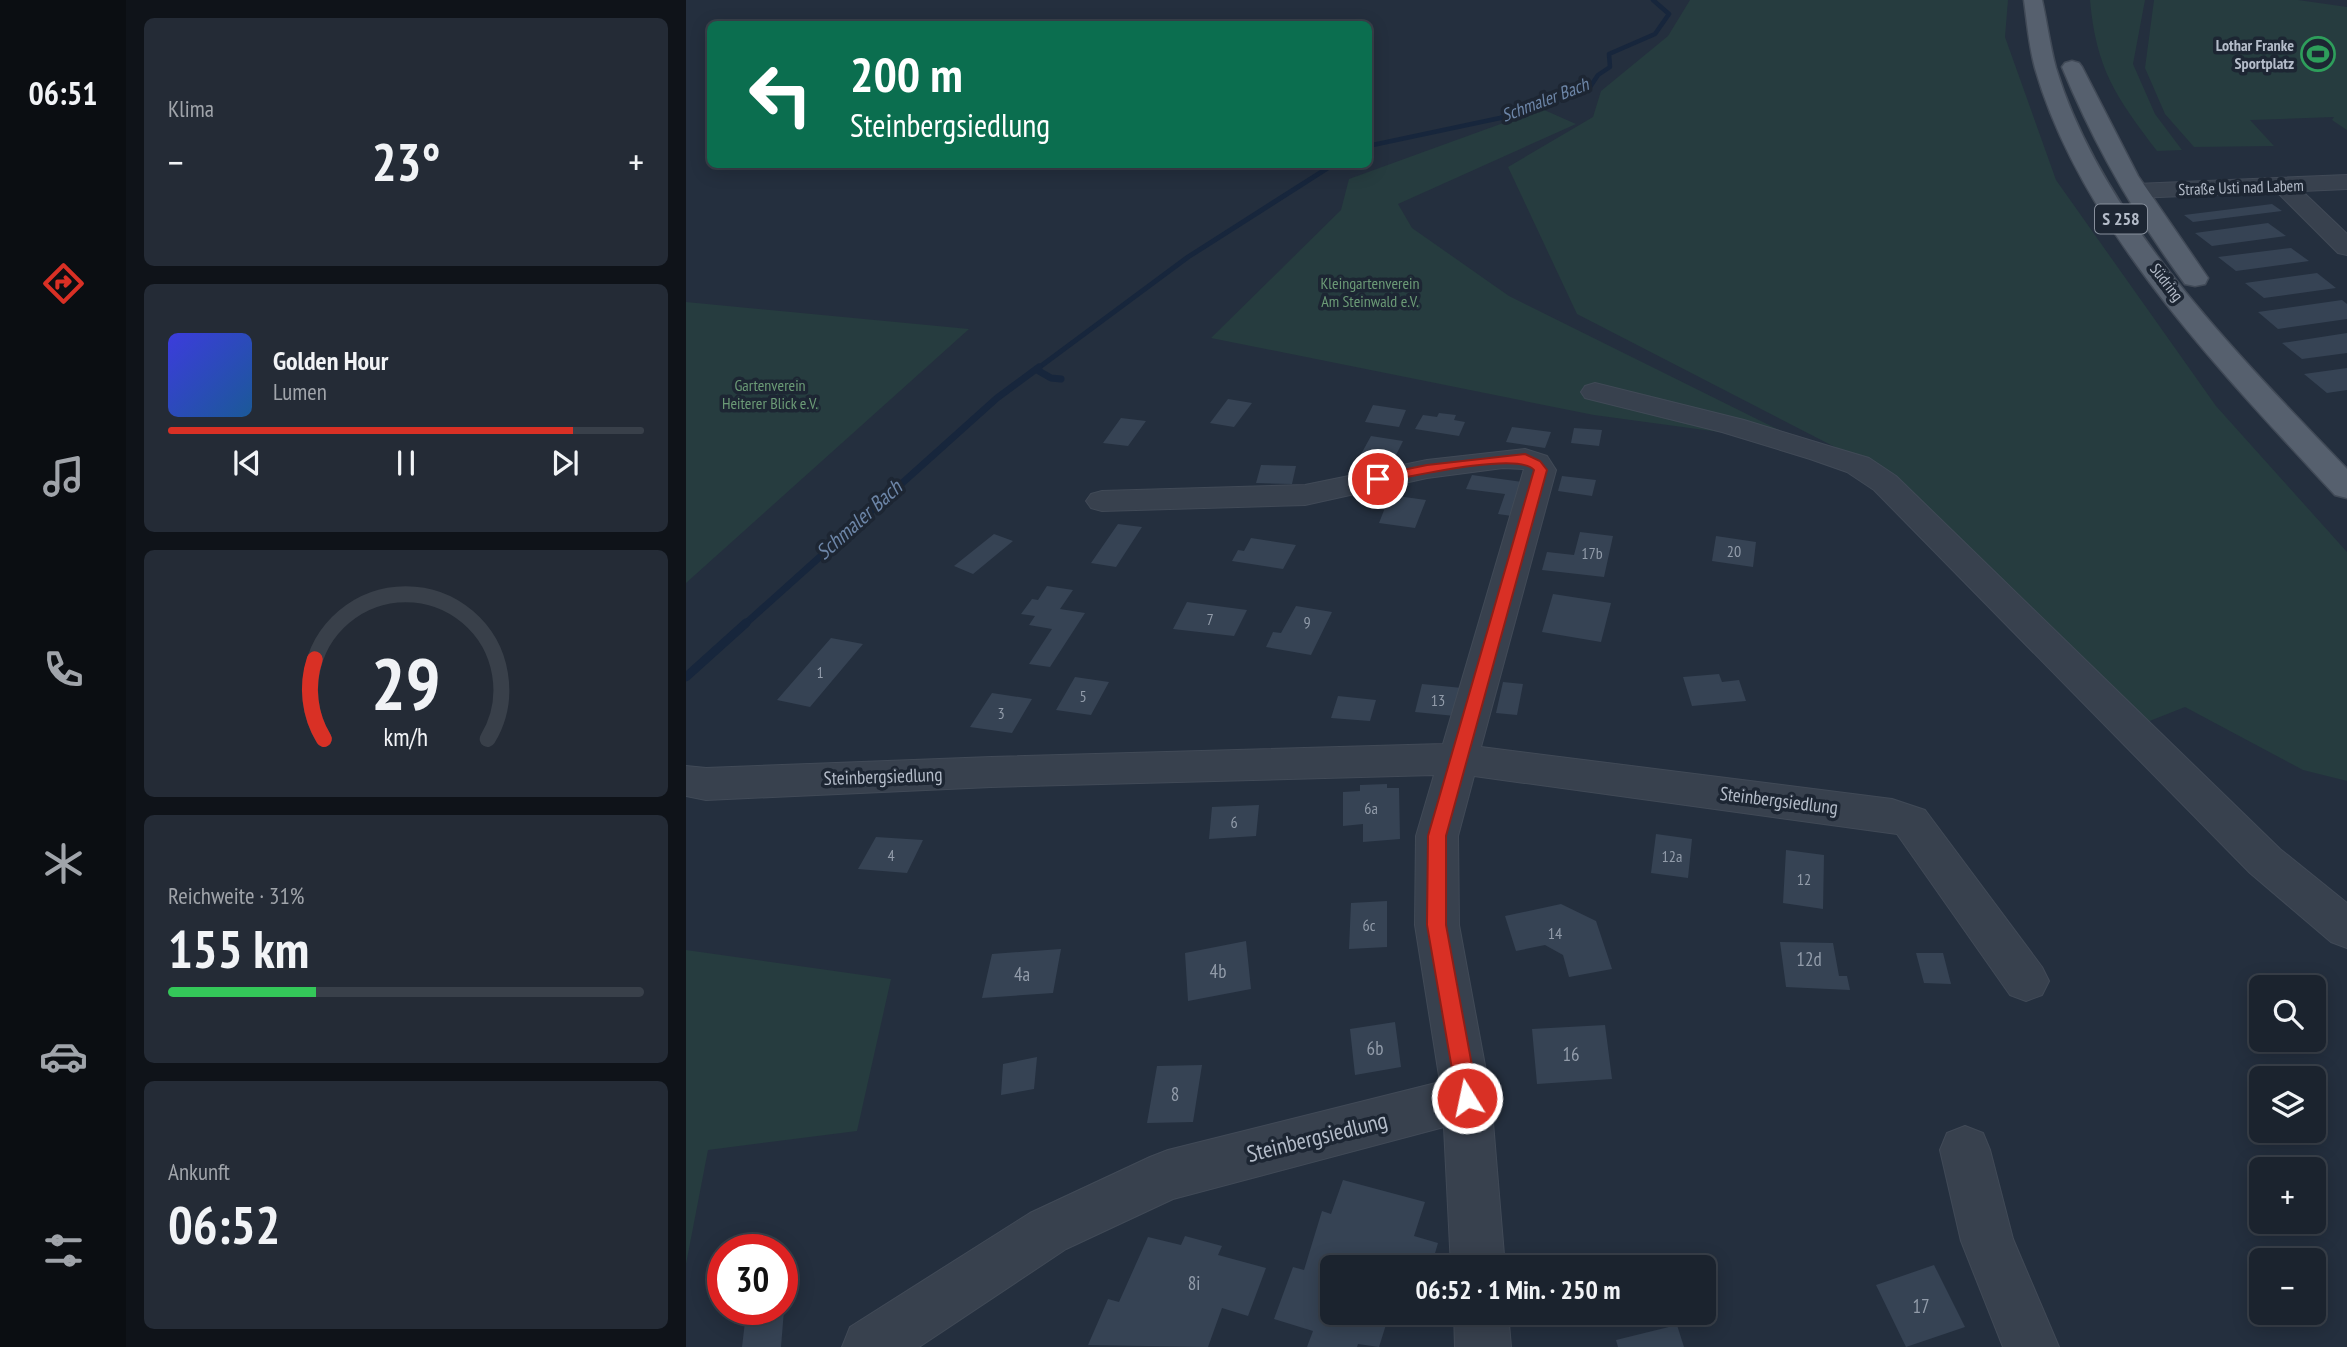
<!DOCTYPE html>
<html lang="de">
<meta charset="utf-8">
<style>
:root{--surface:#1b232e;--page:#242b36;--text:#f1f3f6;--muted:#a0a4aa;--line:#39404a;--accent:#d93025}
body{margin:0;font-family:"PT Sans Narrow",sans-serif;background:var(--page);color:var(--text);height:100vh;display:flex;flex-direction:column;font-size:26px;white-space:nowrap}
*{box-sizing:border-box;margin:0}
p{font-size:23px;color:var(--muted)}
.icon{flex:none;width:38px;height:38px;fill:none;stroke:currentColor;stroke-width:2;stroke-linecap:round;stroke-linejoin:round}
.map{position:relative;flex:1;overflow:hidden}
.panel{display:flex;flex-direction:column;gap:18px;padding:18px;background:#0f1319;width:560px}
.panel>*{flex:none}
.top-card{position:absolute;left:21px;top:21px;width:665px;height:147px;border-radius:10px;box-shadow:0 4px 18px #0003,0 0 0 2px var(--line);background:#0b6e4f;color:#fff;overflow:hidden}
.fabs{position:absolute;left:1563px;top:975px;display:grid;gap:14px}
.fabs a{display:grid;place-items:center;width:77px;height:77px;border-radius:10px;background:var(--surface);box-shadow:0 4px 18px #0003,0 0 0 2px var(--line);font-size:35px}
.speed{position:absolute;left:21px;top:1234px;display:flex;gap:14px;font-size:35px;font-weight:700;text-align:center}
.speed>*{display:grid;place-content:center;width:91px;height:91px;border-radius:50%;background:var(--surface);box-shadow:0 4px 18px #0003,0 0 0 2px var(--line);line-height:1}
.speed .limit{border:10px solid #d22;background:#fff;color:#111}
.pin{position:absolute;display:grid;place-items:center;width:60px;height:60px;color:#fff;margin:-30px;border:4px solid #fff;border-radius:50%;box-shadow:0 2px 7px #0007}
.me{position:absolute;width:77px;margin:-38px;rotate:350deg;stroke-linejoin:round;filter:drop-shadow(0 0 5px #0008)}
.turn{display:flex;align-items:center;gap:24px;height:147px;padding:0 28px;font-size:32px}
.turn .icon{width:91px;height:91px;stroke-width:2.5}
.turn b{display:block;font-size:49px;line-height:60px}
.big{font-size:52px;font-weight:700;line-height:1.1}
.panel .tile{flex:1;display:flex;flex-direction:column;justify-content:center;gap:10px;min-width:0;padding:0 24px;border-radius:10px;background:var(--page)}
.panel .dial{align-items:center;gap:0}
.dial svg{height:182px;overflow:visible;fill:none;stroke:var(--line);stroke-width:7;stroke-linecap:round;text-anchor:middle}
.dial text{fill:var(--text);stroke:none}
.song{display:flex;align-items:center;gap:21px}
.cover{width:84px;height:84px;border-radius:10px;background:linear-gradient(135deg,hsl(240 70% 55%),hsl(210 70% 35%))}
.played{height:7px;border-radius:4px;background:linear-gradient(90deg,var(--accent) 85%,var(--line) 85%)}
.keys{display:flex;justify-content:space-around;direction:ltr}
.heat{display:flex;justify-content:space-between;align-items:center;font-size:38px;direction:ltr}
.charge{height:10px;border-radius:5px;background:linear-gradient(90deg,#34c759 31%,var(--line) 0)}
.trip{position:absolute;left:634px;top:1255px;width:396px;height:70px;border-radius:10px;background:var(--surface);box-shadow:0 4px 18px #0003,0 0 0 2px var(--line);font-weight:700;line-height:70px;text-align:center}
main{display:flex;flex:1;min-height:0}
.tabs{display:flex;flex-direction:column;width:126px;justify-content:space-around;align-items:center;background:#0b0e12;color:var(--muted)}
.tabs .icon{width:49px;height:49px}
.tabs .active{color:var(--accent)}
.tabs b{font-size:32px;color:var(--text)}
.map>svg:first-child{display:block}
</style>
<main>
<nav class="tabs">
<b>06:51</b>
<svg class="icon active" aria-label="directions" viewBox="0 0 24 24"><path d="M12 3l9 9-9 9-9-9zM9 14v-3h6M13 9l2 2-2 2"/></svg>
<svg class="icon" aria-label="music" viewBox="0 0 24 24"><path d="M9 18V5l10-2v13"/><circle cx="6" cy="18" r="3"/><circle cx="16" cy="16" r="3"/></svg>
<svg class="icon" aria-label="phone" viewBox="0 0 24 24"><path d="M5 4h4l2 5-3 2q2 4 5 5l2-3 5 2v4C11 20 4 13 5 4z"/></svg>
<svg class="icon" aria-label="climate" viewBox="0 0 24 24"><path d="M12 3v18M4 7l16 10M4 17L20 7"/></svg>
<svg class="icon" aria-label="car" viewBox="0 0 24 24"><path d="M5 17H2v-5l4-1 3-4h7l3 4 3 1v5h-3M9 17h6M6 11h13"/><circle cx="7" cy="17" r="2"/><circle cx="17" cy="17" r="2"/></svg>
<svg class="icon" aria-label="filters" viewBox="0 0 24 24"><path d="M4 7h16M4 17h16"/><circle cx="9" cy="7" r="2"/><circle cx="15" cy="17" r="2"/></svg>
</nav>
<section class="panel">
<div class="tile"><p>Klima</p>
<div class="heat"><a>−</a><b class="big">23°</b><a>+</a></div>
</div>
<div class="tile">
<div class="song"><i class="cover"></i><div><b>Golden Hour</b><p>Lumen</p></div></div>
<div class="played"></div>
<div class="keys"><svg class="icon" aria-label="previous" viewBox="0 0 24 24"><path d="M18 5L8 12l10 7zM5 5v14"/></svg><svg class="icon" aria-label="pause" viewBox="0 0 24 24"><path d="M8 5v14M16 5v14"/></svg><svg class="icon" aria-label="next" viewBox="0 0 24 24"><path d="M6 5l10 7-10 7zM19 5v14"/></svg></div>
</div>
<div class="tile dial"><svg viewBox="0 0 100 80">
<path d="M14 69A42 42 0 1 1 86 69"/>
<path d="M14 69A42 42 0 0 1 10 34" stroke="#d93025"/>
<text x="50" y="56" font-size="32" font-weight="700">29</text>
<text x="50" y="72" font-size="11">km/h</text>
</svg></div>
<div class="tile"><p>Reichweite · 31%</p><b class="big">155 km</b><div class="charge"></div></div>
<div class="tile"><p>Ankunft</p><b class="big">06:52</b></div>
</section>
<div class="map">
<svg width="1661" height="1347" viewBox="0 0 1661 1347">
<rect width="100%" height="100%" fill="#242f3e"/>
<path fill="#263c3f" d="M 1004,0 L 1322,0 L 1319,37 L 1370,180 L 1530,406 L 1661,552 L 1661,781 L 1617,770 L 1499,707 L 1451,726 L 1203,475 L 891,314 L 822,167 L 907,117 L 915,91 L 982,36 Z
M 1404,0 L 1459,0 L 1447,64 L 1469,114 L 1496,150 L 1471,151 C 1430,97 1410,69 1404,0 Z
M 1468,0 L 1612,0 L 1661,7 L 1661,130 L 1646,120 L 1648,117 L 1564,120 L 1588,146 L 1508,147 L 1479,114 L 1459,68 Z
M 856,109 L 890,124 L 712,204 L 726,228 L 823,296 L 1107,437 L 1048,434 L 908,415 L 525,338 L 655,210 L 663,179 Z
M 0,302 L 283,329 L 0,583 Z
M 0,950 L 205,979 L 171,1131 L 22,1150 L 0,1264 Z"/>
<g fill="none" stroke-linecap="round" stroke-linejoin="round">
<path stroke="#17263c" stroke-width="4.5" d="M 682,146 L 814,118 L 904,87 L 912,75 L 924,67 L 923,54 L 969,34 L 983,14 L 967,0"/>
<path stroke="#17263c" stroke-width="5" d="M 351,369 L 502,257 L 648,164"/>
<path stroke="#17263c" stroke-width="7" d="M 351,370 L 365,378 L 375,379
M 58,625 L 311,398 L 353,367"/>
<path stroke="#17263c" stroke-width="9" d="M 0,677 L 60,623"/>
</g>
<path fill="#364354" d="M 1586,204 L 1596,211 L 1507,222 L 1498,215 Z
M 1582,223 L 1600,236 L 1526,246 L 1509,233 Z
M 1605,248 L 1623,261 L 1550,271 L 1532,257 Z
M 1631,273 L 1650,288 L 1578,298 L 1559,283 Z
M 1656,300 L 1661,304 L 1661,319 L 1592,329 L 1572,312 Z
M 1661,333 L 1661,353 L 1616,359 L 1596,343 Z
M 1661,368 L 1661,390 L 1641,393 L 1618,374 Z
M 542,399 L 566,403 L 548,427 L 524,423 Z
M 687,405 L 720,410 L 713,427 L 679,422 Z
M 753,413 L 770,415 L 768,420 L 779,422 L 773,436 L 729,429 L 737,415 L 751,417 Z
M 435,418 L 460,421 L 442,446 L 417,443 Z
M 826,427 L 865,432 L 859,448 L 820,442 Z
M 888,428 L 916,430 L 913,446 L 885,443 Z
M 685,436 L 717,441 L 707,461 L 674,456 Z
M 575,465 L 610,466 L 606,484 L 570,483 Z
M 786,475 L 844,483 L 833,517 L 812,514 L 819,494 L 780,489 Z
M 876,476 L 910,480 L 906,496 L 872,491 Z
M 704,495 L 740,500 L 729,528 L 693,523 Z
M 432,524 L 456,527 L 430,567 L 405,563 Z
M 894,532 L 927,536 L 918,577 L 856,570 L 861,552 L 888,555 Z
M 308,534 L 327,541 L 287,574 L 268,566 Z
M 1030,536 L 1070,542 L 1067,567 L 1026,561 Z
M 565,538 L 610,545 L 597,569 L 546,561 L 552,550 L 558,551 Z
M 361,586 L 387,590 L 374,609 L 399,613 L 364,667 L 343,664 L 366,629 L 343,625 L 349,616 L 335,614 L 346,599 L 352,600 Z
M 867,594 L 925,603 L 915,642 L 856,632 Z
M 501,602 L 561,610 L 548,636 L 487,629 Z
M 610,606 L 646,612 L 625,655 L 580,647 L 587,632 L 595,633 Z
M 145,638 L 177,644 L 124,707 L 91,700 Z
M 1033,674 L 1036,682 L 1053,680 L 1060,701 L 1006,706 L 997,677 Z
M 389,677 L 423,682 L 405,715 L 370,710 Z
M 817,682 L 837,684 L 831,715 L 810,713 Z
M 736,684 L 776,688 L 769,716 L 729,712 Z
M 306,693 L 346,699 L 326,733 L 284,727 Z
M 652,696 L 690,700 L 684,721 L 645,718 Z
M 701,784 L 701,788 L 713,788 L 714,839 L 677,842 L 677,824 L 657,826 L 657,792 L 674,791 L 674,785 Z
M 573,805 L 570,836 L 523,839 L 526,807 Z
M 970,834 L 1006,839 L 1002,878 L 965,873 Z
M 190,837 L 237,840 L 221,873 L 172,869 Z
M 1100,850 L 1138,855 L 1137,909 L 1097,903 Z
M 701,901 L 701,947 L 663,949 L 665,903 Z
M 875,904 L 910,921 L 926,969 L 883,977 L 877,955 L 859,945 L 830,951 L 819,916 Z
M 560,941 L 565,989 L 502,1001 L 499,953 Z
M 1094,942 L 1147,943 L 1153,976 L 1161,976 L 1164,990 L 1100,987 Z
M 375,949 L 367,993 L 296,998 L 306,954 Z
M 1230,953 L 1257,953 L 1265,984 L 1238,983 Z
M 709,1022 L 715,1067 L 669,1075 L 664,1029 Z
M 919,1025 L 926,1079 L 851,1084 L 846,1029 Z
M 351,1057 L 348,1089 L 315,1095 L 317,1064 Z
M 516,1065 L 507,1122 L 461,1123 L 471,1066 Z
M 657,1180 L 739,1202 L 728,1236 L 752,1243 L 745,1267 L 646,1267 L 646,1312 L 704,1312 L 693,1347 L 672,1344 L 671,1347 L 621,1347 L 627,1331 L 588,1319 L 607,1267 L 618,1270 L 636,1211 L 645,1214 Z
M 499,1236 L 536,1246 L 532,1255 L 580,1268 L 562,1316 L 536,1308 L 522,1347 L 402,1345 L 422,1299 L 433,1302 L 462,1237 L 495,1245 Z
M 1248,1265 L 1279,1327 L 1220,1347 L 1190,1285 Z
M 98,1310 L 95,1347 L 56,1347 L 59,1322 Z
M 991,1325 L 998,1347 L 932,1347 L 930,1340 Z"/>
<g fill="none" stroke-linecap="round" stroke-linejoin="round">
<g stroke="#414a57" stroke-width="2">
<path id="minor" d="M 1661,175 L 1661,189 L 1616,191 L 1661,234 L 1661,255 L 1652,253 L 1591,192 L 1450,198 L 1442,196 L 1438,191 L 1442,186 L 1450,184 Z
M 909,383 L 1058,420 L 1146,447 L 1183,458 L 1210,476 L 1594,849 L 1661,903 L 1661,948 L 1645,942 L 1564,873 L 1188,490 L 1161,472 L 1124,459 L 1036,432 L 899,398 L 895,392 L 899,386 Z
M 839,449 L 861,456 L 870,470 L 795,747 L 1206,799 L 1239,810 L 1356,967 L 1363,981 L 1356,995 L 1340,1001 L 1324,995 L 1211,834 L 788,776 L 772,836 L 773,925 L 805,1098 L 819,1267 L 765,1267 L 758,1127 L 487,1199 L 380,1249 L 233,1347 L 156,1347 L 164,1327 L 344,1213 L 464,1157 L 482,1150 L 754,1082 L 729,925 L 730,836 L 748,775 L 305,787 L 20,800 L 0,796 L 0,766 L 20,768 L 305,757 L 757,744 L 838,469 L 817,468 L 741,478 L 619,505 L 416,511 L 405,508 L 400,501 L 405,494 L 416,491 L 619,485 L 741,460 Z
M 1279,1126 L 1297,1133 L 1304,1150 L 1327,1239 L 1373,1347 L 1317,1347 L 1275,1241 L 1254,1150 L 1261,1133 Z
M 768,1312 L 822,1312 L 825,1347 L 769,1347 Z"/>
</g>
<g stroke="#414a57" stroke-width="3">
<path id="major" d="M 1338,0 L 1356,0 C 1361,22 1364,46 1370,68 C 1416,220 1553,356 1661,469 L 1661,498 L 1649,495 C 1538,375 1395,229 1349,68 C 1343,46 1341,22 1338,0 Z
M 1386,61 L 1393,63 L 1396,67 L 1452,176 L 1522,278 L 1519,284 L 1509,286 L 1499,284 C 1449,216 1408,145 1376,67 L 1379,63 Z"/>
</g>
<use href="#minor" fill="#38414e" fill-rule="evenodd"/>
<use href="#major" fill="#56606e" fill-rule="evenodd"/>
</g>
<path fill="#d93025" stroke="#8d1f18" stroke-width="2" d="M 839,454 L 854,461 L 861,470 L 760,836 L 760,925 L 792,1098 L 789,1105 L 781,1108 L 774,1105 L 771,1098 L 741,925 L 742,836 L 848,470 C 833,451 718,478 692,483 L 686,479 L 687,476 L 741,465 Z"/>
<defs>
<g id="stadium-ring" transform="scale(1.75)"><circle r="9.5" fill="#1d2633" stroke="#2e9e5b" stroke-width="1.5"/><path d="M0-5a6.5 5 0 1 0 0 10a6.5 5 0 1 0 0-10ZM-3.5-1.8h7v3.6h-7Z" fill="#2e9e5b"/></g>
</defs>
<g fill-rule="evenodd">
<use href="#stadium-ring" x="1632" y="54"/>
</g>
<g text-anchor="middle" stroke-width="7" stroke-linejoin="round" paint-order="stroke">
<g font-size="16" font-weight="bold" fill="#b4bcc9" stroke="#1d2633" text-anchor="end">
<text x="1608" y="51">Lothar Franke<tspan x="1608" dy="18">Sportplatz</tspan></text>
</g>
<g font-size="16" fill="#b4bcc9" stroke="#1d2633">
<text transform="translate(1555 187) rotate(-2)" y="6">Straße Usti nad Labem</text>
<text transform="translate(1481 282) rotate(52)" y="6">Südring</text>
</g>
<g font-size="16" fill="#6b9a76" stroke="#1d2633">
<text x="684" y="289">Kleingartenverein<tspan x="684" dy="18">Am Steinwald e.V.</tspan></text>
<text x="84" y="391">Gartenverein<tspan x="84" dy="18">Heiterer Blick e.V.</tspan></text>
</g>
<g font-size="16" fill="#929caa">
<text x="1048" y="557">20</text>
<text x="906" y="559">17b</text>
<text x="524" y="625">7</text>
<text x="621" y="628">9</text>
<text x="134" y="678">1</text>
<text x="397" y="702">5</text>
<text x="752" y="706">13</text>
<text x="315" y="719">3</text>
<text x="685" y="814">6a</text>
<text x="548" y="828">6</text>
<text x="205" y="861">4</text>
<text x="986" y="862">12a</text>
<text x="1118" y="885">12</text>
<text x="683" y="931">6c</text>
<text x="869" y="939">14</text>
</g>
<g font-size="18" font-style="italic" fill="#6d86a8" stroke="#1d2633">
<text transform="translate(859 100) rotate(-21)" y="6">Schmaler Bach</text>
</g>
<rect fill="#1d2633" stroke="#878f9c" stroke-width="2" x="1409" y="204.5" width="52" height="29" rx="5"/>
<g font-size="18" font-weight="bold" fill="#b4bcc9">
<text x="1435" y="225">S 258</text>
</g>
<g font-size="19" fill="#b4bcc9" stroke="#1d2633">
<text transform="translate(197 776) rotate(-2)" y="7">Steinbergsiedlung</text>
<text transform="translate(1093 800) rotate(7)" y="7">Steinbergsiedlung</text>
</g>
<g font-size="19" fill="#929caa">
<text x="1123" y="966">12d</text>
<text x="532" y="978">4b</text>
<text x="336" y="981">4a</text>
<text x="689" y="1055">6b</text>
<text x="885" y="1061">16</text>
<text x="489" y="1101">8</text>
<text x="508" y="1290">8i</text>
<text x="1235" y="1313">17</text>
</g>
<g font-size="21" font-style="italic" fill="#6d86a8" stroke="#1d2633">
<text transform="translate(173 520) rotate(-42)" y="7">Schmaler Bach</text>
</g>
<g font-size="23" fill="#b4bcc9" stroke="#1d2633">
<text transform="translate(631 1137) rotate(-14)" y="8">Steinbergsiedlung</text>
</g>
</g>
</svg>
<div class="fabs">
<a><svg class="icon" aria-label="search" viewBox="0 0 24 24"><circle cx="10" cy="10" r="6"/><path d="M15 15l6 6"/></svg></a>
<a><svg class="icon" aria-label="layers" viewBox="0 0 24 24"><path d="M12 4l9 5-9 5-9-5zM3 14l9 5 9-5"/></svg></a>
<a>+</a>
<a>−</a>
</div>
<div class="speed"><div class="limit">30</div></div>
<div class="pin" style="left:692px;top:479px;background:#d93025"><svg class="icon" aria-label="arrive" viewBox="0 0 24 24"><path d="M6 21V4h12l-3 4 3 4H6"/></svg></div>
<svg class="me" style="left:781px;top:1098px" viewBox="-20 -20 40 40"><circle r="17" fill="#d93025" stroke="#fff" stroke-width="3"/><path d="M0-11L8 9 0 5-8 9z" fill="#fff"/></svg>
<div class="trip">06:52 · 1 Min. · 250 m</div>
<div class="top-card">
<div class="turn"><svg class="icon" aria-label="left" viewBox="0 0 24 24"><path d="M17 20v-9H6M10 6l-5 5 5 5"/></svg><div><b>200 m</b>Steinbergsiedlung</div></div>
</div>
</div>
</main>
